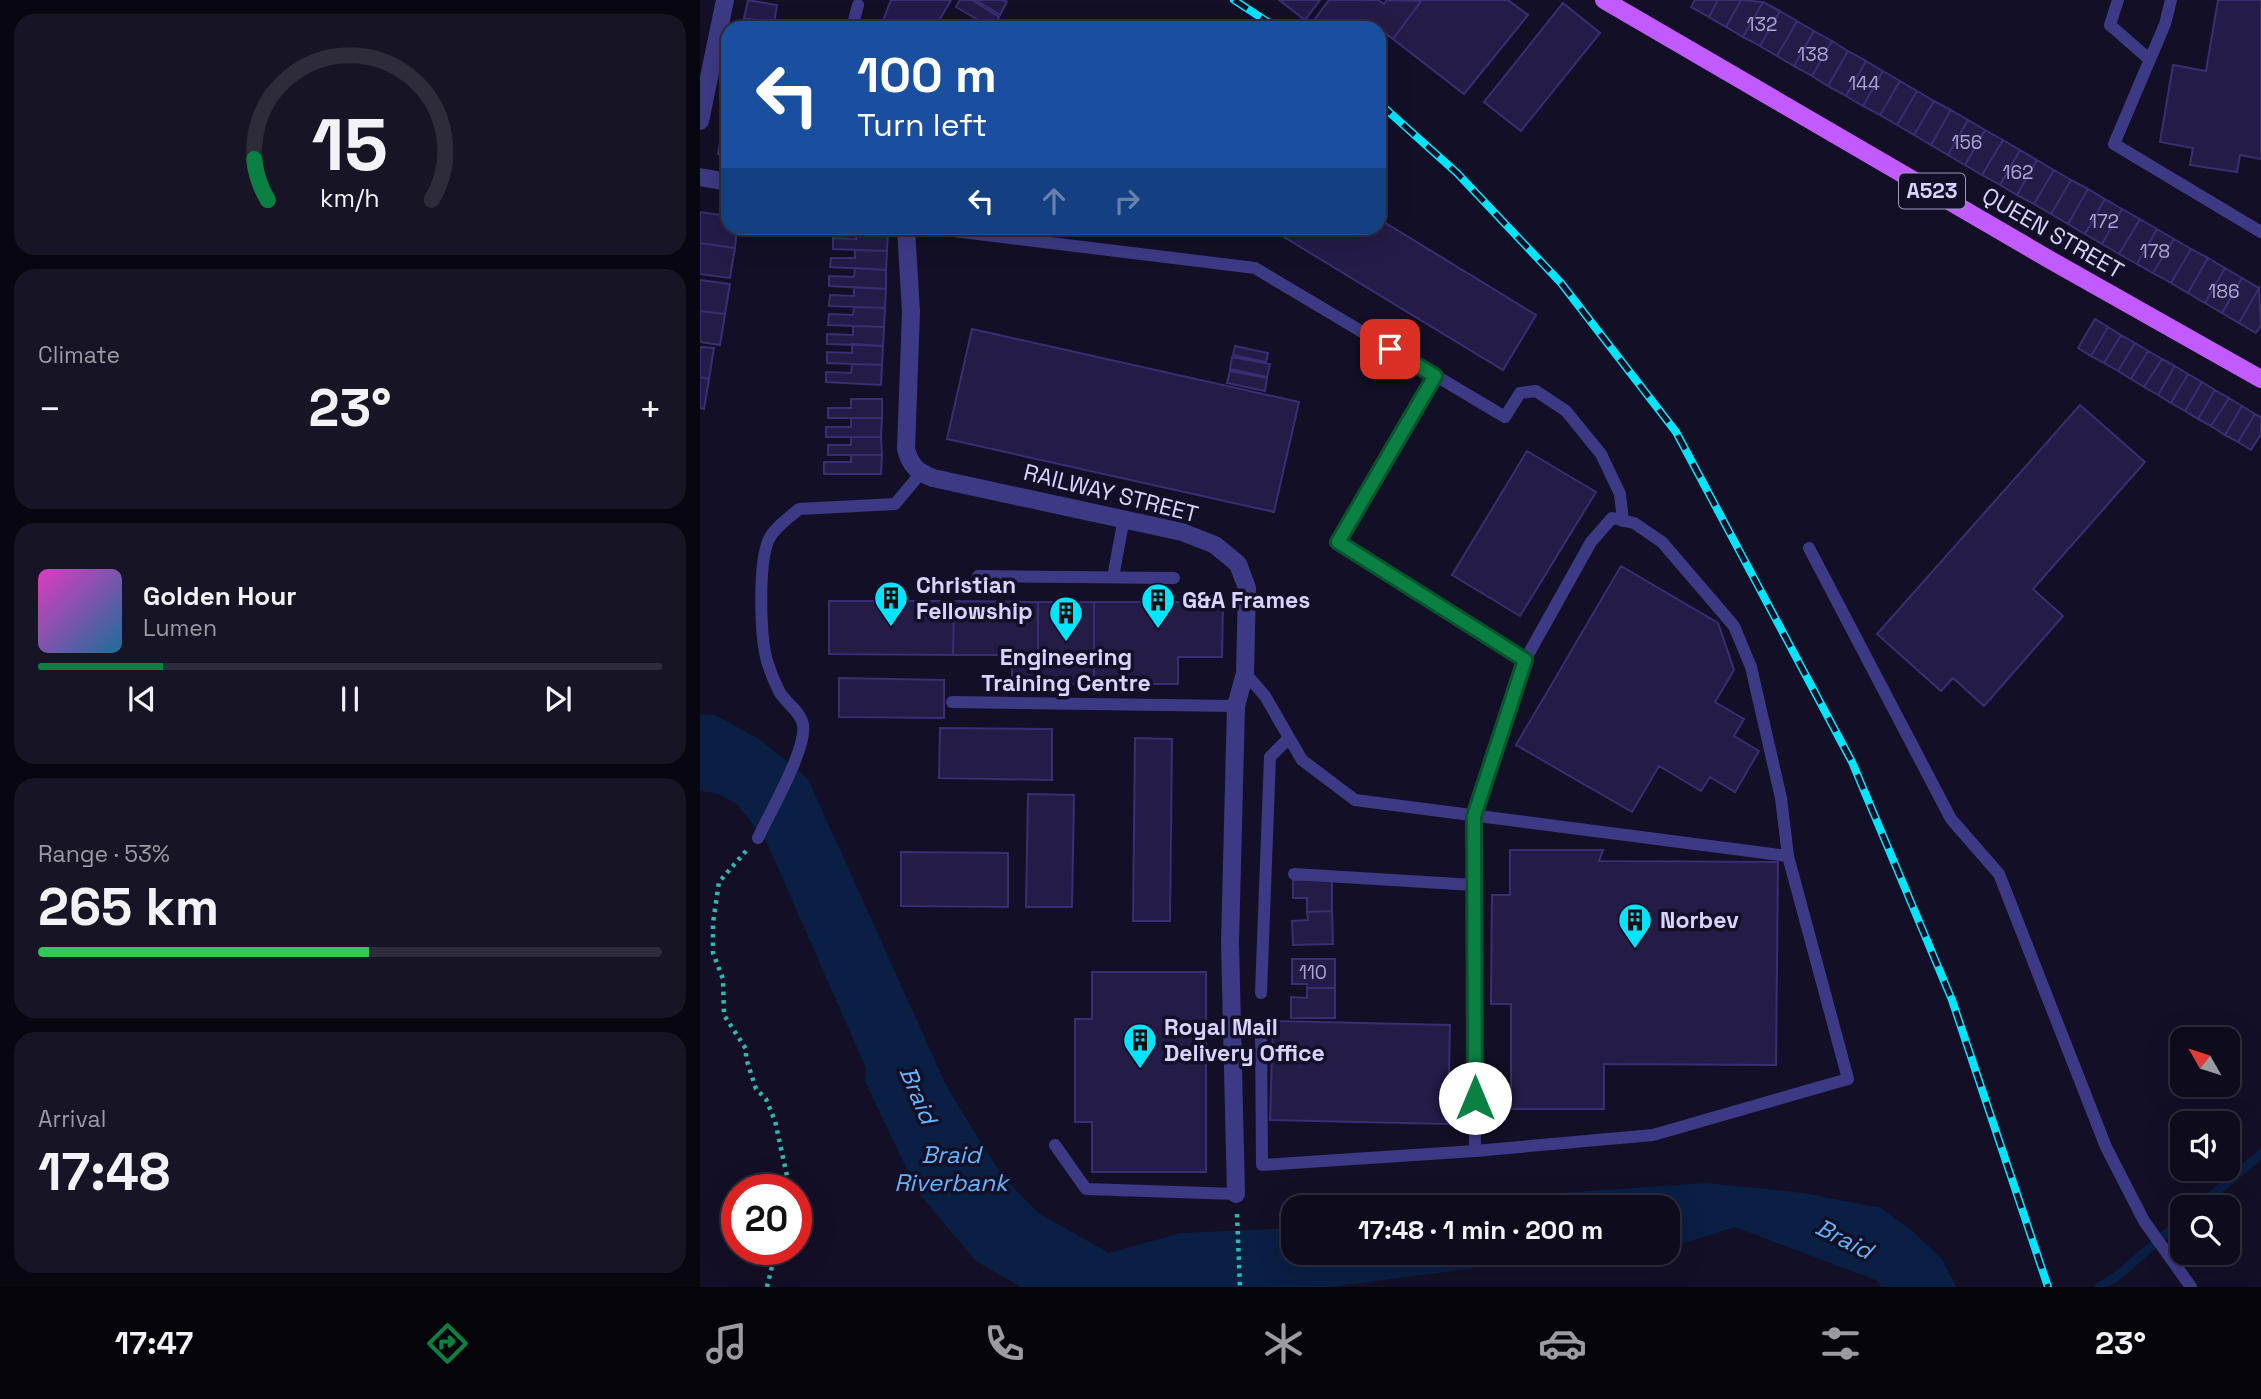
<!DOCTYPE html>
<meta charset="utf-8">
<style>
:root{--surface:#0e0b1c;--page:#171425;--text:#f1f3f6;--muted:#9b9ba3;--line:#2e2b3b;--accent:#0b8043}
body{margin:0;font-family:"Space Grotesk",sans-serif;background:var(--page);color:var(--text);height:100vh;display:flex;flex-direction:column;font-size:26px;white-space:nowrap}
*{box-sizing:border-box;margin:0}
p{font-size:23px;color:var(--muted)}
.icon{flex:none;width:38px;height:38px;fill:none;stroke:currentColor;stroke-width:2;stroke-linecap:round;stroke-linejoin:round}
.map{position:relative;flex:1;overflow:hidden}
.sheet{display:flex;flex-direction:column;gap:14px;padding:14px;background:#08060f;width:700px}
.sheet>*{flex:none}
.top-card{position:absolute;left:21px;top:21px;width:665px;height:214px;border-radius:21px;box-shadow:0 7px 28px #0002,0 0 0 2px var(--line);background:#1a4fa0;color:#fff;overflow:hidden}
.needle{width:46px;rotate:309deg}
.buttons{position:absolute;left:1470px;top:1027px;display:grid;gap:14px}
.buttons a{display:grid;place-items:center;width:70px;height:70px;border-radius:14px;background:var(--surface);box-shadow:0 7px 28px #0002,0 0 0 2px var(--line);font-size:35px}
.speed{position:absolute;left:21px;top:1174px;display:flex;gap:14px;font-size:35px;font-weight:700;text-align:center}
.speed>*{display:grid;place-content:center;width:91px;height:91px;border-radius:50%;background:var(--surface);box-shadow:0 7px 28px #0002,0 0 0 2px var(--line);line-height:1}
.speed .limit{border:10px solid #d22;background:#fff;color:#111}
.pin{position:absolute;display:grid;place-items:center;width:60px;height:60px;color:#fff;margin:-30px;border-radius:14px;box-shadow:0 4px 10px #0006}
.me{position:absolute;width:77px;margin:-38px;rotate:0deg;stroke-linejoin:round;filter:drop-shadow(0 0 5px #0008)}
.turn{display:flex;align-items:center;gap:24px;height:147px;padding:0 21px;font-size:32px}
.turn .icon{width:91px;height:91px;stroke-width:2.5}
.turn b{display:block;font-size:49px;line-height:60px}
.lanes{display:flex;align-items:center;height:66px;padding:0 21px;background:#0003;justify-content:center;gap:35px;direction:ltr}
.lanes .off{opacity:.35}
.big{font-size:52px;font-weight:700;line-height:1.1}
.sheet .card{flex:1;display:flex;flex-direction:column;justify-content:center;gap:10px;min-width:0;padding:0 24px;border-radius:21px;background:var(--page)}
.sheet .dial{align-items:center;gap:0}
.dial svg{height:182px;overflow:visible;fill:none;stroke:var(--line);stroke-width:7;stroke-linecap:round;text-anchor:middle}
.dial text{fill:var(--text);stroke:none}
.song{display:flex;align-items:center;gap:21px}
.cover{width:84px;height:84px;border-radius:10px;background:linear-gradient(135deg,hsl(310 70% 55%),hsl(200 70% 35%))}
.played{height:7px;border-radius:4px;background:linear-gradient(90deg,var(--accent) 20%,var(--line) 20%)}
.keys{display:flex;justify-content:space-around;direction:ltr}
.heat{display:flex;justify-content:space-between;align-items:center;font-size:38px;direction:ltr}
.charge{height:10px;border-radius:5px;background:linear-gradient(90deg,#34c759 53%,var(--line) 0)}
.trip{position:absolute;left:581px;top:1195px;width:399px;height:70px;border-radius:21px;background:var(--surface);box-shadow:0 7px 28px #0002,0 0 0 2px var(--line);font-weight:700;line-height:70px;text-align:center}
.tab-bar{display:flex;height:112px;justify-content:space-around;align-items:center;background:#06040b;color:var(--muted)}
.tab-bar .icon{width:49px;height:49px}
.tab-bar .on{color:var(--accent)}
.tab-bar b{font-size:32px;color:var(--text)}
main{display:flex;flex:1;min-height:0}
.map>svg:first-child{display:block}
</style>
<main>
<section class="sheet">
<div class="card dial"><svg viewBox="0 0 100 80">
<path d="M14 69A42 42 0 1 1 86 69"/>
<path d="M14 69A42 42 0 0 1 8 51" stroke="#0b8043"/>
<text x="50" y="56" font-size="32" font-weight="700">15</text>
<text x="50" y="72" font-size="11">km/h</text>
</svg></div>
<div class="card"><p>Climate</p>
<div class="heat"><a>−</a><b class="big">23°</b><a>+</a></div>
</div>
<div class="card">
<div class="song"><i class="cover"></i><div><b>Golden Hour</b><p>Lumen</p></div></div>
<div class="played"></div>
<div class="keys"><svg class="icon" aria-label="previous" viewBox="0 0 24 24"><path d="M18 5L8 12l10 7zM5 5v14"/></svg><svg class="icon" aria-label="pause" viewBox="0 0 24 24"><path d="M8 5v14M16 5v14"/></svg><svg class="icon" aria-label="next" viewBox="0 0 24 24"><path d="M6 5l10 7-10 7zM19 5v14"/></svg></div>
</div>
<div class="card"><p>Range · 53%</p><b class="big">265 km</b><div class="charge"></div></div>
<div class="card"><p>Arrival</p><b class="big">17:48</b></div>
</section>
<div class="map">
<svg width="1561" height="1287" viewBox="0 0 1561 1287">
<rect width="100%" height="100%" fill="#130f26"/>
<path fill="#0a1f44" d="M 0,714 L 15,715 L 59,739 L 108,779 L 246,1085 L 278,1138 L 305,1179 L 338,1213 L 409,1253 L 481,1233 L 593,1228 L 593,1253 L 842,1253 L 782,1267 L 633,1287 L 321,1287 L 276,1261 L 217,1191 L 165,1081 L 166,1068 L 67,843 L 37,804 L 16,793 L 0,791 Z
M 1007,1183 L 1104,1193 L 1181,1208 L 1211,1230 L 1242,1259 L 1256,1287 L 1181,1287 L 1178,1281 L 1035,1227 L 968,1248 L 968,1208 L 729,1207 L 803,1197 Z"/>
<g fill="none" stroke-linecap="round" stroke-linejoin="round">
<path stroke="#0a1f44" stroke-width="9" d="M 1497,1208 L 1561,1154
M 1399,1287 L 1416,1277 L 1482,1220"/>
</g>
<path fill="#241b47" stroke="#3b2d73" stroke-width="2" d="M 48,0 L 77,5 L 74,23 L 44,18 Z
M 191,0 L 251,0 L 235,28 L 180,28 Z
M 260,0 L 272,0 L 299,17 L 292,28 L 256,7 Z
M 276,0 L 303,0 L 307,2 L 300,15 Z
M 579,0 L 620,0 L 605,20 Z
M 629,0 L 678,0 L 684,4 L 687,0 L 721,1 L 693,39 L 676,26 L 619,28 L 612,23 Z
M 722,0 L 808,0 L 828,15 L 764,94 L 693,39 Z
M 995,0 L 1018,0 L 1009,17 L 991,7 Z
M 1018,0 L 1041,0 L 1026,27 L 1009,17 Z
M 1041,0 L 1063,2 L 1043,37 L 1026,27 Z
M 1518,0 L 1561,0 L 1561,159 L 1540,155 L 1537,172 L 1490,165 L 1493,148 L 1460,142 L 1473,65 L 1506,71 Z
M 1063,2 L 1080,11 L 1060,46 L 1043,37 Z
M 863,3 L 900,33 L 821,131 L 784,102 Z
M 1080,11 L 1097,21 L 1077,56 L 1060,46 Z
M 44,18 L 74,23 L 73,28 L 42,28 Z
M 1097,21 L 1114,31 L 1094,66 L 1077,56 Z
M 1114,31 L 1132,41 L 1112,76 L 1094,66 Z
M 1132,41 L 1148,51 L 1128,86 L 1112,76 Z
M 1148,51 L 1166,61 L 1146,96 L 1128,86 Z
M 1166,61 L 1183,71 L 1163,106 L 1146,96 Z
M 1183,71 L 1200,81 L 1180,115 L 1163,106 Z
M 1200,81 L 1217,91 L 1197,125 L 1180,115 Z
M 1217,91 L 1234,101 L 1214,135 L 1197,125 Z
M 1234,101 L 1251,110 L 1231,145 L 1214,135 Z
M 1251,110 L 1268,120 L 1248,155 L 1231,145 Z
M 1268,120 L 1285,130 L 1265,165 L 1248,155 Z
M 23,126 L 28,127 L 28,156 L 18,154 Z
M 1285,130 L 1303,140 L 1282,175 L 1265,165 Z
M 1303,140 L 1320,150 L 1300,185 L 1282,175 Z
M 1320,150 L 1337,160 L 1317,195 L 1300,185 Z
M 1337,160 L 1354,170 L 1334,204 L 1317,195 Z
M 1354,170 L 1371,180 L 1351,214 L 1334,204 Z
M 1371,180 L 1388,189 L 1368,224 L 1351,214 Z
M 1388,189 L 1405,199 L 1385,234 L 1368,224 Z
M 1405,199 L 1422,209 L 1402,244 L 1385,234 Z
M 1422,209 L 1440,219 L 1419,254 L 1402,244 Z
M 0,212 L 28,216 L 28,228 L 37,228 L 35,248 L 0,243 Z
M 679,219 L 836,315 L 803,370 L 569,228 L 679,228 Z
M 1440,219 L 1457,229 L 1437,264 L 1419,254 Z
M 1457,229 L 1474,239 L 1453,273 L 1437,264 Z
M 156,230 L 188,231 L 187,251 L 133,249 L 133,238 L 156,239 Z
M 1474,239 L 1491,249 L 1471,283 L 1453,273 Z
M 0,243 L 35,248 L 30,278 L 0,274 Z
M 1491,249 L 1508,258 L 1488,293 L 1471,283 Z
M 155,250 L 187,251 L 186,270 L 130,267 L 131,258 L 155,258 Z
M 1508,258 L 1525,268 L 1505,303 L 1488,293 Z
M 155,268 L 186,270 L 186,289 L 129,286 L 129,276 L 154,277 Z
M 1525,268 L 1542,278 L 1522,313 L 1505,303 Z
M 1542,278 L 1559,288 L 1539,323 L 1522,313 Z
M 0,280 L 30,284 L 25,314 L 0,311 Z
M 154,287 L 186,289 L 185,308 L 129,306 L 130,295 L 154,296 Z
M 1559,288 L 1561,325 L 1556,333 L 1539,323 Z
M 154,307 L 185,308 L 184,327 L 128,325 L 129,314 L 153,315 Z
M 0,311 L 25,314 L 20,345 L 0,342 Z
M 1395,319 L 1408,327 L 1391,356 L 1378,348 Z
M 153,326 L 184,327 L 183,346 L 127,344 L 127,334 L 153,335 Z
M 1408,327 L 1421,335 L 1404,363 L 1391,356 Z
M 272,329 L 599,402 L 574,512 L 247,439 Z
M 1421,335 L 1435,343 L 1418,371 L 1404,363 Z
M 1435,343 L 1448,351 L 1431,379 L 1418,371 Z
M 152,344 L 183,346 L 182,365 L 127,363 L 127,352 L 152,353 Z
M 535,346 L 568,353 L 566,362 L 533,355 Z
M 0,347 L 14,348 L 9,379 L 0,377 Z
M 1448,351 L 1462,359 L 1444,387 L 1431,379 Z
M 532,357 L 570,364 L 567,377 L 530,369 Z
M 1462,359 L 1475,366 L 1458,395 L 1444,387 Z
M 152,364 L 182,365 L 181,385 L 126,382 L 126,372 L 151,373 Z
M 1475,366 L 1488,374 L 1471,403 L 1458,395 Z
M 530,371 L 567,378 L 565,391 L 527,383 Z
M 1488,374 L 1502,382 L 1485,411 L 1471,403 Z
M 0,377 L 9,379 L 4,409 L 0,408 Z
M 1502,382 L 1515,390 L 1498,419 L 1485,411 Z
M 1515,390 L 1529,398 L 1511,426 L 1498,419 Z
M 1529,398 L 1542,406 L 1525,435 L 1511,426 Z
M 151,399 L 182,399 L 182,418 L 128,418 L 128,408 L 151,408 Z
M 1380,405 L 1445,462 L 1333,589 L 1363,616 L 1284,706 L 1253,678 L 1241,691 L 1177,634 Z
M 1542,406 L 1555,414 L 1538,442 L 1525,435 Z
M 1555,414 L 1561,417 L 1561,434 L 1551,450 L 1538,442 Z
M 151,418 L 182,418 L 181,437 L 126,437 L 126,427 L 151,427 Z
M 151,437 L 181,437 L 182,455 L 128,455 L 128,445 L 151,445 Z
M 827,451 L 896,492 L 820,616 L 752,575 Z
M 151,455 L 182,455 L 181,474 L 124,474 L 124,462 L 151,462 Z
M 921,566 L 1018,623 L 1034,670 L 1015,702 L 1044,719 L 1034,736 L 1059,751 L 1035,792 L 1010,777 L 1001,791 L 959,766 L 932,812 L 816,745 Z
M 129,601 L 254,601 L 253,655 L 129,654 Z
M 254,601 L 338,602 L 338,684 L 312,683 L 312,655 L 253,655 Z
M 338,602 L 394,602 L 394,684 L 338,684 Z
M 394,602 L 523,602 L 522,657 L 478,657 L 478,684 L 394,684 Z
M 139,678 L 244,680 L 244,718 L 139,717 Z
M 240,728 L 352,729 L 352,780 L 239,778 Z
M 435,738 L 472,739 L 470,921 L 433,921 Z
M 328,794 L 374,795 L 372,907 L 326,907 Z
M 810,850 L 903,850 L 899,861 L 1078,862 L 1076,1065 L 904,1064 L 904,1109 L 811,1109 L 811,1004 L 791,1004 L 792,895 L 810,895 Z
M 201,852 L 308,853 L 308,907 L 201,906 Z
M 632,879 L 632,911 L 607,912 L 607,898 L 593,898 L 593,880 Z
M 632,911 L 633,944 L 593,945 L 592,921 L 608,920 L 607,912 Z
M 592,959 L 635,959 L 635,988 L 607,988 L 607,984 L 592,984 Z
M 392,972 L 506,972 L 506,1172 L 392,1172 L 392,1122 L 375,1122 L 375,1019 L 392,1019 Z
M 607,988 L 635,988 L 635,1018 L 591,1018 L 591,997 L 607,998 Z
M 573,1021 L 750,1025 L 748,1124 L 570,1120 Z"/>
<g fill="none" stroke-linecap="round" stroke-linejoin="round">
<path stroke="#2fb8b0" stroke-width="4.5" stroke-dasharray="3.5 5" stroke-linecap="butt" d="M 46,851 L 19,882 L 13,923 L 13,953 L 23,979 L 24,1015 L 46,1049 L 46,1058 L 56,1089 L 66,1099 L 75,1121 L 89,1185 L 88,1190
M 537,1214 L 540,1287
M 67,1287 L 76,1250"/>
<path stroke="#3d3a85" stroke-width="12" d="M 1418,0 L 1410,25 L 1450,60
M 1471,0 L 1465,24 L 1414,144 L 1561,232
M 152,28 L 158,5
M 229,228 L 555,268 L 805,417 L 820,393 L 836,391 L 866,411 L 901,454 L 920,494 L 923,521
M 735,376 L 638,542 L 825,660 L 774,815 L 775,1151
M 1109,548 L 1251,819 L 1299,874 L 1406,1147 L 1444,1221 L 1491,1287
M 278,576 L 474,578
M 413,577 L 424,518
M 825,660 L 891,542 L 912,518 L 934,523 L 962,542 L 1034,626 L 1051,667 L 1081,798 L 1088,856
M 545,673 L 565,696 L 602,760 L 655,800 L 1088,856 L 1148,1079 L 953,1135 L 775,1151 L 562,1165 L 561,1029
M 252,702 L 536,706
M 58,838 C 69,814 107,749 103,725 C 101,711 85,703 79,691 C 74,681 70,671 67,661 C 60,636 58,562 69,539 C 75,527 89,518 99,509 L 195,504 L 221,473
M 594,874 L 774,885
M 561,993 L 570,757 L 589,738
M 355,1145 L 386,1189 L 536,1194"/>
<path stroke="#3d3a85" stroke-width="18" d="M 0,121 L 25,0
M 0,177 L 28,182
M 206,228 L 211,312 L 206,449 C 210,465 217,472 233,478 L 482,532 L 515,545 L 538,564 L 547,588 L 545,673 L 536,706 L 530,943 L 536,1194"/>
<path stroke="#c25bff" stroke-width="18" d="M 904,0 L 1352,261 L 1561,379"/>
<g stroke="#00e5ff" stroke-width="8">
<path id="rail" d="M 534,0 L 577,28
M 679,103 L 757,173 L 861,283 L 976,432 L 1152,762 L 1252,1000 L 1348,1287"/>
</g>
<use href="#rail" stroke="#130f26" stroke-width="5" stroke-dasharray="16" stroke-linecap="butt"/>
</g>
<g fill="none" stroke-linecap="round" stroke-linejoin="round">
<g stroke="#07532c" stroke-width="18">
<path id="route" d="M 690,349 L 735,376 L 638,542 L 825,660 L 774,816 L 775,1098"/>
</g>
<use href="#route" stroke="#0b8043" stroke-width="12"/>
</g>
<defs>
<g id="building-pin" transform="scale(1.75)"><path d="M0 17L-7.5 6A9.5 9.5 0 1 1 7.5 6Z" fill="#00e5ff" stroke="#130f26"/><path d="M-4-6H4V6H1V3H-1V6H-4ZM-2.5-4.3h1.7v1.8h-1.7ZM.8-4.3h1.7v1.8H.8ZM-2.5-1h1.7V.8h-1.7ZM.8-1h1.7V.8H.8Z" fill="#111"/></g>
</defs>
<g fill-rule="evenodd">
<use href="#building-pin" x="191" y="598"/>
<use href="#building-pin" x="458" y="600"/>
<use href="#building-pin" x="366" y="613"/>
<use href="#building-pin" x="935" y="920"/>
<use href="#building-pin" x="440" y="1040"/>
</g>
<g text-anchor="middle" stroke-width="7" stroke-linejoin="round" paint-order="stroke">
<g font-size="19" fill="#aca6d1">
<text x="1062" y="31">132</text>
<text x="1113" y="61">138</text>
<text x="1164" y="90">144</text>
<text x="1267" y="149">156</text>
<text x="1318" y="179">162</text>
<text x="1404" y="228">172</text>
<text x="1455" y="258">178</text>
<text x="1524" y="298">186</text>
<text x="613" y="979">110</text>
</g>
<rect fill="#130f26" stroke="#9e99be" stroke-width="2" x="1199" y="173.5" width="66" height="35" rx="5"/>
<g font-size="21" font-weight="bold" fill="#d9d4ff">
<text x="1232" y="198">A523</text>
</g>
<g font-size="23" fill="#d9d4ff" stroke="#130f26">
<text transform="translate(1353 233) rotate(30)" y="8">QUEEN STREET</text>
<text transform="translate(411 493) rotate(14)" y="8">RAILWAY STREET</text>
</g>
<g font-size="23" font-weight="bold" fill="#d9d4ff" stroke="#130f26" text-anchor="start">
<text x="216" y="593">Christian<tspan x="216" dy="26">Fellowship</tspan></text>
<text x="482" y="608">G&amp;A Frames</text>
<text x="366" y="665" text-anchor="middle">Engineering<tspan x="366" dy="26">Training Centre</tspan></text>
<text x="960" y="928">Norbev</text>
<text x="464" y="1035">Royal Mail<tspan x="464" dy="26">Delivery Office</tspan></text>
</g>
<g font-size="24" font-style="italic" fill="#62b6ff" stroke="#130f26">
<text transform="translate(218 1095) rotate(67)" y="8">Braid</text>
<text x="251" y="1163">Braid<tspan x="251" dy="28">Riverbank</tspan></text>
<text transform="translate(1144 1239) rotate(27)" y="8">Braid</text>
</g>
</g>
</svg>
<div class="buttons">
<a><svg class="needle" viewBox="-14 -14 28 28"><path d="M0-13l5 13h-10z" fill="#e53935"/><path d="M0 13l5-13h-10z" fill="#9b9ba3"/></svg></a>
<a><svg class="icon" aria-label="sound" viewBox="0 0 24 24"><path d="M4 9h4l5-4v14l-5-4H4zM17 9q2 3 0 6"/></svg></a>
<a><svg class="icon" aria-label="search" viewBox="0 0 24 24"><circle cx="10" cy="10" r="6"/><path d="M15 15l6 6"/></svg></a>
</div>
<div class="speed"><div class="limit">20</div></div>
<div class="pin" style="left:690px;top:349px;background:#d93025"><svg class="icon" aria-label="arrive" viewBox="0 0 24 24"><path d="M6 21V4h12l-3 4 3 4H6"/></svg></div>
<svg class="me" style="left:775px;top:1098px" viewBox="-20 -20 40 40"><circle r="19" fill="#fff"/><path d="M0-13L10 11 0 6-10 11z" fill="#0b8043"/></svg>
<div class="trip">17:48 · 1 min · 200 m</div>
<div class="top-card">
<div class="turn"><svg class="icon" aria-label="left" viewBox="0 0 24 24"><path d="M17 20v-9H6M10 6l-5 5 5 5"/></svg><div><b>100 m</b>Turn left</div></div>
<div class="lanes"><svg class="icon" aria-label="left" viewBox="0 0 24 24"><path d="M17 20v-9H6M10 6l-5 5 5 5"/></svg><svg class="icon off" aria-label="ahead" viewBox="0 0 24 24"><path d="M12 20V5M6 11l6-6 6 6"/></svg><svg class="icon off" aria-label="right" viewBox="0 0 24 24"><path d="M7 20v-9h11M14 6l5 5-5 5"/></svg></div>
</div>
</div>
</main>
<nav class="tab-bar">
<b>17:47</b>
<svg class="icon on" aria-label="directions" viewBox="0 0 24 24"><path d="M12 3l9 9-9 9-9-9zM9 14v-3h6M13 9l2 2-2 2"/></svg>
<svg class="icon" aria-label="music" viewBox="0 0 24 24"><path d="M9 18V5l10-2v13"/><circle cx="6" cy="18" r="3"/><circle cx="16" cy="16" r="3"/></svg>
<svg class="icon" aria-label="phone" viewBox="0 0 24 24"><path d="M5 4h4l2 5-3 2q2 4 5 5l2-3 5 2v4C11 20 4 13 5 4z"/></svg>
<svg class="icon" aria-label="climate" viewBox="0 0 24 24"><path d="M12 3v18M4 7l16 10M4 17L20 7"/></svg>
<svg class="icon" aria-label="car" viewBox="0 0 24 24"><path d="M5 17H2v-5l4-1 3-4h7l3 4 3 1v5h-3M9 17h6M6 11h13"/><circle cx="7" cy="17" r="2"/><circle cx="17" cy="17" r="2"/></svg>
<svg class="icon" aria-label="filters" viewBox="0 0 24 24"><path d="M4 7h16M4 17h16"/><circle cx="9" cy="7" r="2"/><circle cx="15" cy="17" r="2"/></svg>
<b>23°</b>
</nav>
